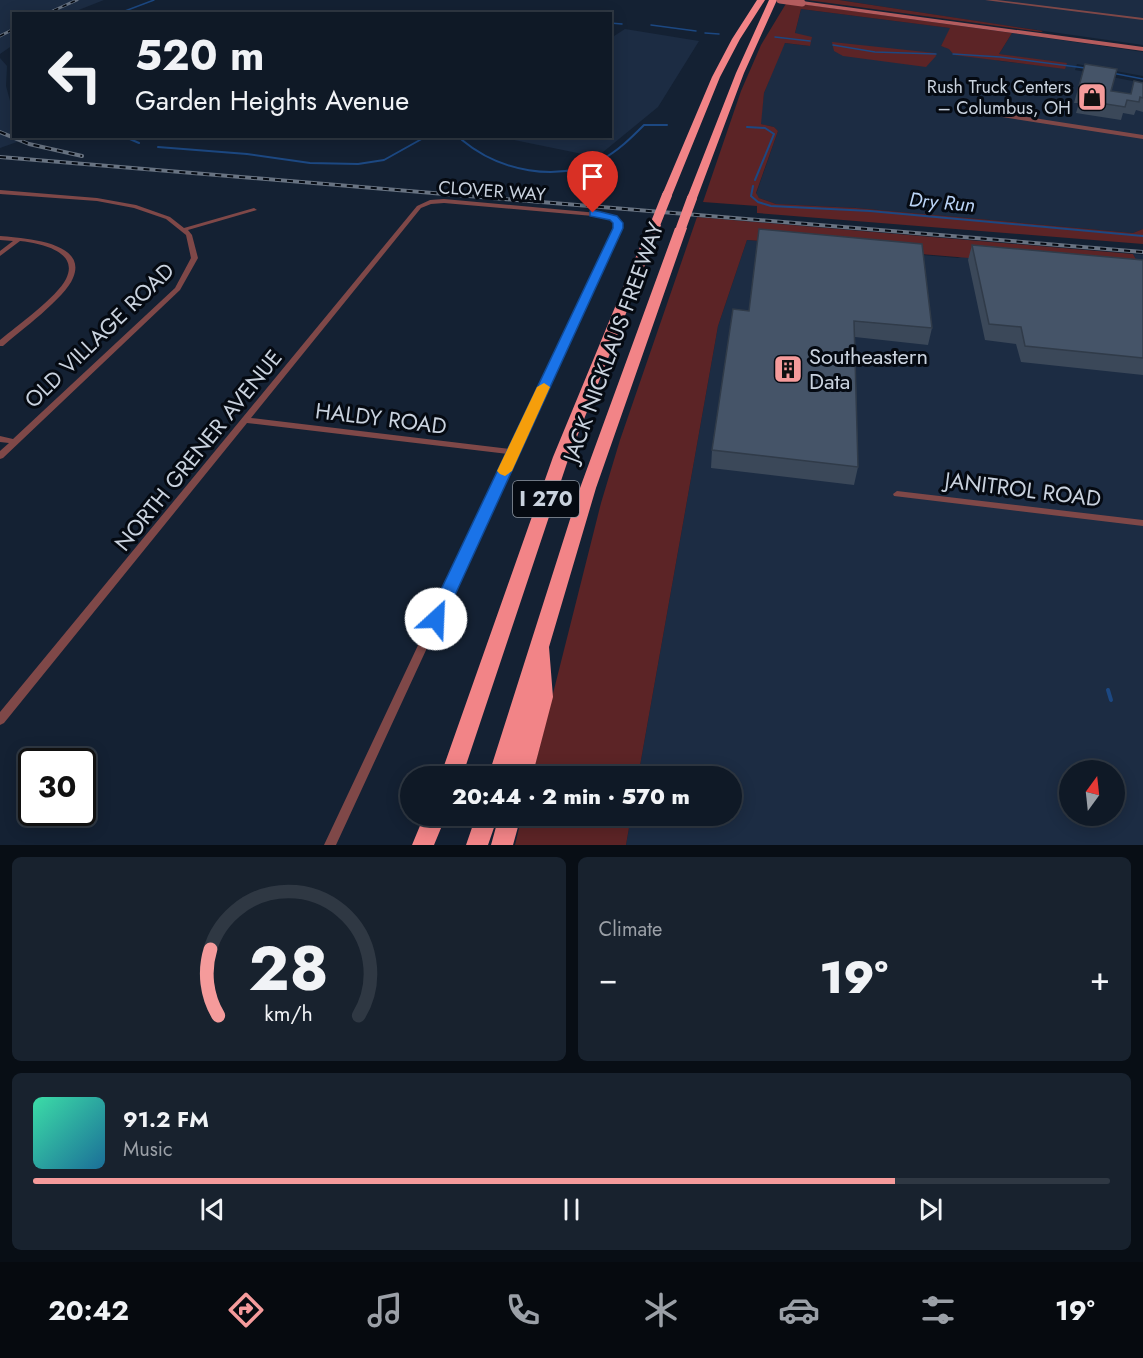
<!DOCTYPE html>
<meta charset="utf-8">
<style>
:root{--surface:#0f1926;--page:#18222e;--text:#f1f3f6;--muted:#9ba0a7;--line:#2f3843;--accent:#f59b9b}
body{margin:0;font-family:Jost,sans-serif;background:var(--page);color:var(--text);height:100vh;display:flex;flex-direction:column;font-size:22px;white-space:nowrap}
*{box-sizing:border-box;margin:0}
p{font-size:20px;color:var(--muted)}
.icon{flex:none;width:33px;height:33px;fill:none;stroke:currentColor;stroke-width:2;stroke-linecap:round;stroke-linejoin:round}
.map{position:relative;height:845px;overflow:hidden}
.details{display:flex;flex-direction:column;gap:12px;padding:12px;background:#080e15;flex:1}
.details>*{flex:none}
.top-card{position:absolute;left:12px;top:12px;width:600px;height:126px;border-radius:0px;box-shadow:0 3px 15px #0003,0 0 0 2px var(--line);background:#0f1926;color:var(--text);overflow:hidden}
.needle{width:39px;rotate:15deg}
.fabs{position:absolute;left:1059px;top:760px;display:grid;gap:12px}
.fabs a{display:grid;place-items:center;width:66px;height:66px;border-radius:50%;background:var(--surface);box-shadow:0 3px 15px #0003,0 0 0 2px var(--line);font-size:30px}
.speed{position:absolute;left:18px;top:748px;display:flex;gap:12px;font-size:30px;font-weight:700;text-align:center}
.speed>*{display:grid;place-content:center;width:78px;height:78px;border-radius:50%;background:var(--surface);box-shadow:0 3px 15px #0003,0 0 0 2px var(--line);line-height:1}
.speed .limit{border:3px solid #111;border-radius:9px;background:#fff;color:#111}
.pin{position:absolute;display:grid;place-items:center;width:51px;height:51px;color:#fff;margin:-62px -26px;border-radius:50% 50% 50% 0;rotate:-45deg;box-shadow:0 0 6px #0007}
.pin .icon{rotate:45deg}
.me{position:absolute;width:66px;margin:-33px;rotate:25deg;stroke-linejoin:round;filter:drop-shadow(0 0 4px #0008)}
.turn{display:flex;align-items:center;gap:21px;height:126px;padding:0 24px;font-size:27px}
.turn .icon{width:78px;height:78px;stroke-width:2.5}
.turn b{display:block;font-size:42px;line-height:51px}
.big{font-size:45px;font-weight:800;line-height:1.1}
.details .card{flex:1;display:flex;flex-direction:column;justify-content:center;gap:9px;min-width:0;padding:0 21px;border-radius:9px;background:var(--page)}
.details .dial{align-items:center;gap:0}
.dial svg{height:156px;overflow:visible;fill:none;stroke:var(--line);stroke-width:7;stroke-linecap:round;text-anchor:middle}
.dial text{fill:var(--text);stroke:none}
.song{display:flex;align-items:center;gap:18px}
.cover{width:72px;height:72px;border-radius:9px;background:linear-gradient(135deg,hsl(160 70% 55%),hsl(200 70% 35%))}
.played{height:6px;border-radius:3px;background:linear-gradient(90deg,var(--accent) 80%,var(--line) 80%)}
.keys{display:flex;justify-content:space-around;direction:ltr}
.heat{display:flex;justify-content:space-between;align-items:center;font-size:33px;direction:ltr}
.details .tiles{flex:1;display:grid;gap:12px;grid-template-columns:1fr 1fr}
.card:last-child{grid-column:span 2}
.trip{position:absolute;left:400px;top:766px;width:342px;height:60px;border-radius:30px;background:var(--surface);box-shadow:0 3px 15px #0003,0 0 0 2px var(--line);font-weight:800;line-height:60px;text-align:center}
.dock{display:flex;height:96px;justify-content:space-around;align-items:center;background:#060a0f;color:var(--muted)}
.dock .icon{width:42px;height:42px}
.dock .active{color:var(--accent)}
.dock b{font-size:27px;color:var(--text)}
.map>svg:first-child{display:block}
</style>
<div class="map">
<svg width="1143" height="845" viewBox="0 0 1143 845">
<rect width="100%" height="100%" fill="#142133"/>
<path fill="#1c2c43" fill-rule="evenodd" d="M 0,0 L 104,0 L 71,13 L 14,14 L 13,45 L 0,54 Z
M 839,0 L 1143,0 L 1143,45 L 995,24 Z
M 801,9 L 951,28 L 941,46 L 1000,61 L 1065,68 L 1032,59 L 999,54 L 1012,33 L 1143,52 L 1143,76 L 1077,64 L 1075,70 L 1143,83 L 1143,229 L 1133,233 L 856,208 L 776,204 L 759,198 L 756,194 L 778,131 L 774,127 L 760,124 L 764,93 L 781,49 L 785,43 L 810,46 L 795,33 Z
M 625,29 L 699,41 L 658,107 L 597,157 L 500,137 L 610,136 L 611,38 Z
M 0,58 L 7,66 L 6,86 L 13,112 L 14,136 L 31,137 L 0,148 Z
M 747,240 L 958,258 L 964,256 L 1142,271 L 1133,254 L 1143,255 L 1143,845 L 626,845 L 631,816 L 732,816 L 732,777 L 638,777 L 718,326 ZM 1070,771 L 1114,771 L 1114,816 L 1070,816 Z"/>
<path fill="#5c2426" d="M 807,0 L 839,0 L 1043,31 L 1041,32 Z
M 787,2 L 1012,33 L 999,54 L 1067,63 L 1065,69 L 954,55 L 949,49 L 941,46 L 950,28 L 801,9 L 795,33 L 812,37 L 810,46 L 785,43 L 764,93 L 761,124 L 774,127 L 778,131 L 756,193 L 759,198 L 776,204 L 856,208 L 1133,233 L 1143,229 L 1143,244 L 757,213 L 757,206 L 703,202 L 741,91 L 761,45 Z
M 832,42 L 935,53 L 936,56 L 926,67 L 843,56 L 834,51 Z
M 697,217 L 1133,254 L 1143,272 L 747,240 L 718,326 L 638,777 L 532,777 L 601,503 L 620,440 Z
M 522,816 L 631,816 L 626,845 L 515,845 Z"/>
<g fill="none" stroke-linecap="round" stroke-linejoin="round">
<path stroke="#1c4882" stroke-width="1.5" d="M 117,14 L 154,0
M 610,23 L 622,24
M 651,25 L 696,31
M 705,33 L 719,34
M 775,37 L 810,41
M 833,45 L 875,52 L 936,54
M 953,54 L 1000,57 L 1085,68
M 1112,73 L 1143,79"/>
<path stroke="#1c4882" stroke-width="2" d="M 747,127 L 765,128 L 774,134 L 755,180
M 123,136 L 139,143
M 462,140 C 499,171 557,183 601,160 C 618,151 631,138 644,125 L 667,125
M 158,147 L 247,154 L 310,163 L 358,164 L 384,160 L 427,136
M 753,186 L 751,196 L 758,202 L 771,206 L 870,211 L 1143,236"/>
<path stroke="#1c4882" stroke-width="4" d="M 1108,690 L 1111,700"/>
<path fill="#7f4848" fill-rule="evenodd" d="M 985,0 L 997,0 L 1143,18 L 1143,20 Z
M 983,110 L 1143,135 L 1143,139 L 983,114 L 970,115 L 967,113 L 970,111 Z
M 0,190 L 97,198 L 136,205 L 170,217 L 184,228 L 254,208 L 257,210 L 188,230 L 192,235 L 198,258 L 180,290 L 3,458 L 0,459 L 0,451 L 9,443 L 0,442 L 0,436 L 13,439 L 175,288 L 191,258 L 186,235 L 166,219 L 134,208 L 97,201 L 0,194 Z
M 444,199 L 609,214 L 620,222 L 621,228 L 336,845 L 324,845 L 508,454 L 247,423 L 4,723 L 0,725 L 0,712 L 417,206 L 430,200 ZM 444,203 L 593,216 L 607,218 L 615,224 L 615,228 L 511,449 L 251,418 L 421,208 L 431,204 Z
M 0,236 C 21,238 89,241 73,278 C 65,298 20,331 3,346 L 0,346 L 0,340 C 17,326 57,297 66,279 C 80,251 39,243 20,241 L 0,256 L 0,251 L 13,241 L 0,240 Z
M 897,491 L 1143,520 L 1143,526 L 894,496 L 893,494 Z"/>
<path fill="#b45c5e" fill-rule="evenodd" d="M 802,1 L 1143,47 L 1143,51 L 800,4 Z"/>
<path fill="#f28487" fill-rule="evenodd" d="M 757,0 L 765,0 L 740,39 L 720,77 L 672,195 L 671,197 L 663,197 L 662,195 L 712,77 L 732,39 Z
M 769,0 L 777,0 L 744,73 L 697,198 L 696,200 L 688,200 L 687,198 L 736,73 Z
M 655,222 L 661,225 L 569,457 L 462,777 L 440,777 L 553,457 L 649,225 Z
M 681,225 L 687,228 L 596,488 L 549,647 L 553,697 L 532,777 L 510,777 L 520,744 L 510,777 L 488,777 L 580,488 L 675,228 Z
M 424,816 L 446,816 L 434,845 L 412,845 Z
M 476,816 L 498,816 L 488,845 L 466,845 Z
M 499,816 L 521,816 L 513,845 L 491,845 Z"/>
<g stroke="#687382" stroke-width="3">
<path id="rail-far1" d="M 46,14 L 77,0
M 0,36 L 14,29"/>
</g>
<g stroke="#687382" stroke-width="4">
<path id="rail" d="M 0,132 L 29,144 L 82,156
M 0,157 L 1143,252"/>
</g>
<use href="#rail-far1" stroke="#050a12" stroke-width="1.5" stroke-dasharray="4.5" stroke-linecap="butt"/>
<use href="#rail" stroke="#050a12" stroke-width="2" stroke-dasharray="6" stroke-linecap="butt"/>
<path stroke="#b45c5e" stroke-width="7" d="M 780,0 L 802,3"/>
<path stroke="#f28487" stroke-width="10" d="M 655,225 L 667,195
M 681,228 L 692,198"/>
</g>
<path fill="#3b4859" d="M 1085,64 L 1111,91 L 1131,94 L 1143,83 L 1143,112 L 1136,110 L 1134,115 L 1123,113 L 1121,120 L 1076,113 L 1079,103 L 1074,103 Z
M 972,245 L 1143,260 L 1143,375 L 1021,362 L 1016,344 L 985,340 L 968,260 Z
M 749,311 L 932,328 L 928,345 L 855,337 L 858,467 L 854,485 L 711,468 L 712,450 Z"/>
<path fill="#455468" stroke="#303b49" stroke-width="1.5" d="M 1085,64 L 1117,69 L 1111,91 L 1131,94 L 1134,81 L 1143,83 L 1143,98 L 1140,97 L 1139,102 L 1127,100 L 1125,107 L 1080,100 L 1083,91 L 1078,90 Z
M 759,229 L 922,244 L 932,328 L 854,321 L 858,467 L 712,450 L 733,309 L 749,311 Z
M 972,245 L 1143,260 L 1143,358 L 1025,346 L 1021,327 L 989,324 Z"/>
<path fill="#1a73e8" stroke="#114b97" stroke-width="1.5" d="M 593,210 L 617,216 L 623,223 L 623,228 L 444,619 L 442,623 L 436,625 L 430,623 L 427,619 L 613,228 L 613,223 L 610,220 L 590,216 L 590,211 Z"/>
<path fill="#f59e0b" d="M 544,383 L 550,387 L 512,471 L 505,476 L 500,474 L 497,471 L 537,387 Z"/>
<defs>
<g id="shop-square" transform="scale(1.5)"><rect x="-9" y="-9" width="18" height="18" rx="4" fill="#f59b9b" stroke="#050a12"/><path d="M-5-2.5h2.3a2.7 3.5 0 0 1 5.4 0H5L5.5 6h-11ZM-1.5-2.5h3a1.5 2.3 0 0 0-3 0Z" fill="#111"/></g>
<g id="building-square" transform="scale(1.5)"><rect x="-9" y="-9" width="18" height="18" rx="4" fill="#f59b9b" stroke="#050a12"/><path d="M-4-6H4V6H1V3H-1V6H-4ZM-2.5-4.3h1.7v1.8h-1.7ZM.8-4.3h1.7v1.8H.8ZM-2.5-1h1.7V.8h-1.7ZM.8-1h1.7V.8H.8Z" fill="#111"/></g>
</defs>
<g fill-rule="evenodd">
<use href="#shop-square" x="1092" y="97"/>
<use href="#building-square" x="788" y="369"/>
</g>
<g text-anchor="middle" stroke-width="6" stroke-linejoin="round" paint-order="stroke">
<g font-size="18" fill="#c9d2de" stroke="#050a12" text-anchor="end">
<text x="1071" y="93">Rush Truck Centers<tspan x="1071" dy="21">– Columbus, OH</tspan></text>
</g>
<g font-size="18" fill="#c9d2de" stroke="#050a12">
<text transform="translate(492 191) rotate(4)" y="6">CLOVER WAY</text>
</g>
<g font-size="20" font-style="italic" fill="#bad3f5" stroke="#050a12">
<text transform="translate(942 202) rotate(5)" y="7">Dry Run</text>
</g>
<rect fill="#050a12" stroke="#8e96a1" stroke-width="1.5" x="513" y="481" width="66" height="36" rx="4.5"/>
<g font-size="21" font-weight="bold" fill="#c9d2de">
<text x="546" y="506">I 270</text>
</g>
<g font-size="22" fill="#c9d2de" stroke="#050a12">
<text transform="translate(99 335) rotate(-44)" y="8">OLD VILLAGE ROAD</text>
<text transform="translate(613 342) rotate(-70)" y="8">JACK NICKLAUS FREEWAY</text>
<text transform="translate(381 418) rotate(7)" y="8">HALDY ROAD</text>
<text transform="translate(198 450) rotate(-51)" y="8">NORTH GRENER AVENUE</text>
<text transform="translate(1023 489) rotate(7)" y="8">JANITROL ROAD</text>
</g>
<g font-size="22" fill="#c9d2de" stroke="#050a12" text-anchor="start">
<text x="809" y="364">Southeastern<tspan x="809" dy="25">Data</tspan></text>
</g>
</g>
</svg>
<div class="fabs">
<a><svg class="needle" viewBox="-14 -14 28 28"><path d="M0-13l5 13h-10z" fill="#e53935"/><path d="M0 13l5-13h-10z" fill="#9ba0a7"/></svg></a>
</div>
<div class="speed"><div class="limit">30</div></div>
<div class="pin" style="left:593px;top:213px;background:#d93025"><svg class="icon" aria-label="arrive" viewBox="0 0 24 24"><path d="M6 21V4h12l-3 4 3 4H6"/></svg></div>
<svg class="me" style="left:436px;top:619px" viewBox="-20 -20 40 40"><circle r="19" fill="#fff"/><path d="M0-13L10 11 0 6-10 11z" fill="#1a73e8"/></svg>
<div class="trip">20:44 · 2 min · 570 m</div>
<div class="top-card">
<div class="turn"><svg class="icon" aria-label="left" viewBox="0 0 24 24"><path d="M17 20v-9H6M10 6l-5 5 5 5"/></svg><div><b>520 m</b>Garden Heights Avenue</div></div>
</div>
</div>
<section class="details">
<div class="tiles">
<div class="card dial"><svg viewBox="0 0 100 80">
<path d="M14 69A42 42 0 1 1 86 69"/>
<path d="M14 69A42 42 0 0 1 10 35" stroke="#f59b9b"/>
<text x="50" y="56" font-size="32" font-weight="700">28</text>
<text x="50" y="72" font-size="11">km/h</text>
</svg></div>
<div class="card"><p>Climate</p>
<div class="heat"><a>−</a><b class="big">19°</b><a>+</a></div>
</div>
<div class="card">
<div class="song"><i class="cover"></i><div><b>91.2 FM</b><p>Music</p></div></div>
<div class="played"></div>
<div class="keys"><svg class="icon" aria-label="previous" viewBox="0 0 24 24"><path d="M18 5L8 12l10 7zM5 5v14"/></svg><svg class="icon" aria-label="pause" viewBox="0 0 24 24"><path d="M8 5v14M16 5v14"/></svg><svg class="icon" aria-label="next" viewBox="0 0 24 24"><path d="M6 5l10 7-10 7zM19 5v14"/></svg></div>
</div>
</div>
</section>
<nav class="dock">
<b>20:42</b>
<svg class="icon active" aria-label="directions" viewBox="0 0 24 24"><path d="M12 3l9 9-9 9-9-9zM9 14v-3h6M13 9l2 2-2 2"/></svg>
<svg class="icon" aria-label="music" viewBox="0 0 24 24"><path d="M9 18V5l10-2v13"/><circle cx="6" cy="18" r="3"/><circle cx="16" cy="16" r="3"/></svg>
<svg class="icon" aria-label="phone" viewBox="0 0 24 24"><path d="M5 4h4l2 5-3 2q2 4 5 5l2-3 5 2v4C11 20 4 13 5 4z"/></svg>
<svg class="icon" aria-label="climate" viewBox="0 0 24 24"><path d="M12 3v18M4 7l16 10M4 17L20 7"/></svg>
<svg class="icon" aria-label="car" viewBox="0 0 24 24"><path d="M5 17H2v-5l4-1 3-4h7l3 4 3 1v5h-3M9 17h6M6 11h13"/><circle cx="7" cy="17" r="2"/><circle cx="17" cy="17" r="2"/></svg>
<svg class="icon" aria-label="filters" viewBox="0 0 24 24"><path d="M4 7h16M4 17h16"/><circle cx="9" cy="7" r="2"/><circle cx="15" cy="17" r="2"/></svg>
<b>19°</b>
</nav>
